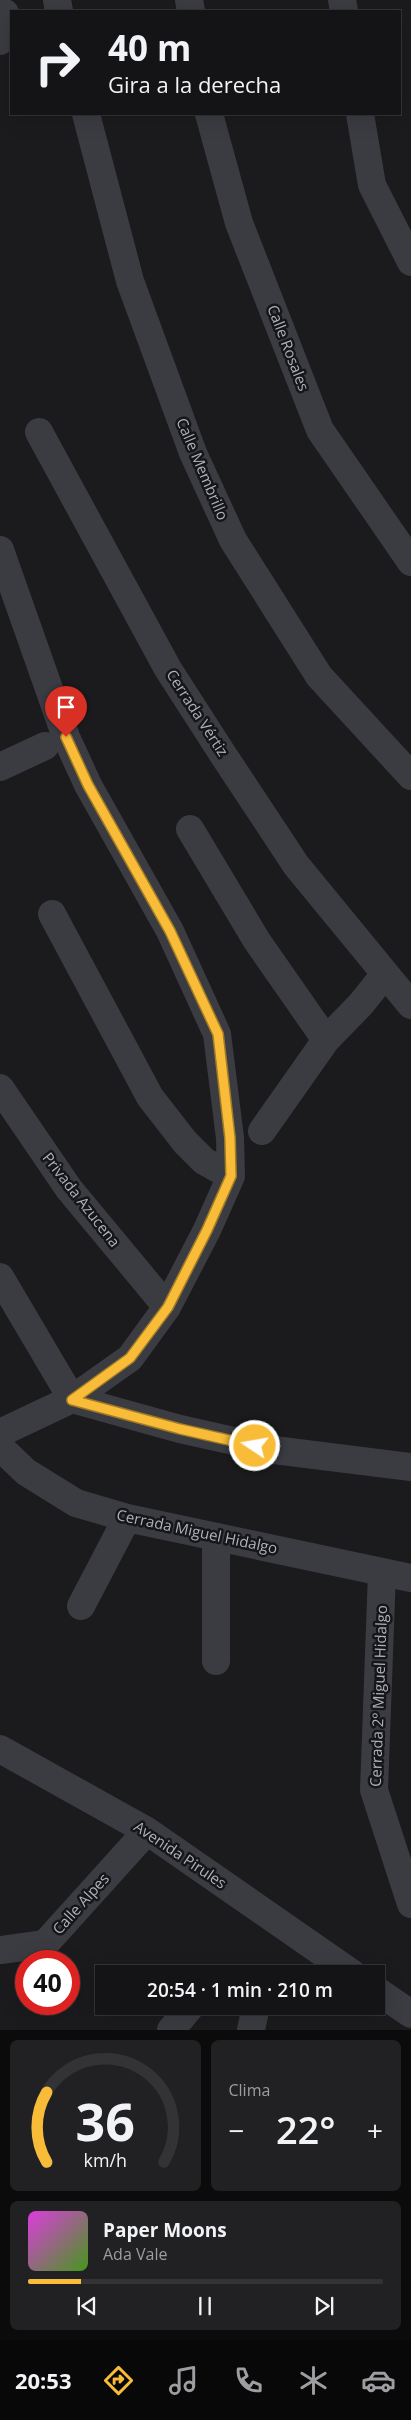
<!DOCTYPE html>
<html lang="es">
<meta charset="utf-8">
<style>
:root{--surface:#141416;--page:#212123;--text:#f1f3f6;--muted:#9d9ea1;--line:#333335;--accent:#f8bc38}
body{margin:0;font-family:"Open Sans",sans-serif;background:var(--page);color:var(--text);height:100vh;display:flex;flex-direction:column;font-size:19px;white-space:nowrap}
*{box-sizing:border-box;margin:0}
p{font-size:16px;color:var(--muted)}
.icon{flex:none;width:28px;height:28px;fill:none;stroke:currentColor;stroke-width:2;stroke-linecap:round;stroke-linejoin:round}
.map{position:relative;height:2030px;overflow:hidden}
.sheet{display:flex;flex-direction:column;gap:10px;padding:10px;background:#0b0b0c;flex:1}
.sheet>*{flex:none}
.hud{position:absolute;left:10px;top:10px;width:391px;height:105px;border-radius:0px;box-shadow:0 5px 20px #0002,0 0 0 1px var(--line);background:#141416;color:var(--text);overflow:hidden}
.speed{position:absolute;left:15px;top:1950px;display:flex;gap:10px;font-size:25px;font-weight:700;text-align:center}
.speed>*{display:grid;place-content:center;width:65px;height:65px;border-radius:50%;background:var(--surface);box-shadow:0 5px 20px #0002,0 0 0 1px var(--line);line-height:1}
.speed .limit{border:8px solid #d22;background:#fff;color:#111}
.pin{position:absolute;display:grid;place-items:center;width:42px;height:42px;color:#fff;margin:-51px -21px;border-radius:50% 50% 50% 0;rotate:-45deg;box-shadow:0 0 5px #0007}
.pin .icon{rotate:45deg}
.me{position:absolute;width:55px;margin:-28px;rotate:282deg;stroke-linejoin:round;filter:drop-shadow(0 0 4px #0008)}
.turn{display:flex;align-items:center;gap:18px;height:105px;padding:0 15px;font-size:22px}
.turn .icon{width:65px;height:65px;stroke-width:2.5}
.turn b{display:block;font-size:35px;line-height:42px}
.big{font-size:38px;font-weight:600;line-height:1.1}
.sheet .tile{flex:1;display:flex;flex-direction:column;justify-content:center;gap:8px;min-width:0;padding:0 18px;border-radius:8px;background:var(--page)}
.sheet .dial{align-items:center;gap:0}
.dial svg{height:130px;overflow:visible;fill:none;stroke:var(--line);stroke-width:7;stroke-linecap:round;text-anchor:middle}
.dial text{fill:var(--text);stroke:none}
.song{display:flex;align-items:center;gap:15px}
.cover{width:60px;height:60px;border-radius:8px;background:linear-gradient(135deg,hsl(300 70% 55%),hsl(100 70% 35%))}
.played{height:5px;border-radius:2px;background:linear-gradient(90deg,var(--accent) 15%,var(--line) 15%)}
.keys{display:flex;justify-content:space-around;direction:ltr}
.heat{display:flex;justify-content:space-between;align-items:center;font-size:28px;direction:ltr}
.sheet .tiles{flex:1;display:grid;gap:10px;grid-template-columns:1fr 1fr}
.tile:last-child{grid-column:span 2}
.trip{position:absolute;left:95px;top:1965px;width:290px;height:50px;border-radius:0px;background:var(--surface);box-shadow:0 5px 20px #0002,0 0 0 1px var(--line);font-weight:600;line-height:50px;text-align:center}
.tabs{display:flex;height:80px;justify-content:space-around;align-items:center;background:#080809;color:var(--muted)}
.tabs .icon{width:35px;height:35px}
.tabs .selected{color:var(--accent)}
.tabs b{font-size:22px;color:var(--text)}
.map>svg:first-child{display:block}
</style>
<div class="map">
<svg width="411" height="2030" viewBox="0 0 411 2030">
<rect width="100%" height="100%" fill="#1b1b1d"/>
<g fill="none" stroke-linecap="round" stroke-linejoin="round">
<path stroke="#3b3c42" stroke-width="28" d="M 57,0 L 59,11
M 189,0 L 191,11
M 342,0 L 344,11
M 0,41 L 5,13
M 86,114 L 130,281 L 193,453 L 233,540 L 319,676 L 411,776
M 209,114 L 239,223 L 320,430 L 411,562
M 360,114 L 372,185 L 411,262
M 39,432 L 168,669 L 222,753 L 296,865 L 411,1005
M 0,550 L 66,737 L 88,785 L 170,931 L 217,1034 L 230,1138 L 231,1176 L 207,1230 L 167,1307 L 130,1358 L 72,1399 L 0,1433
M 0,767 L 45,746
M 190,829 L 257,941 L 326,1040
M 52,914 L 150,1097 L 185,1142 L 204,1161 L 231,1176
M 0,1088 L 69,1189 L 167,1307
M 262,1131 L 326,1040 L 361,1004 L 385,974
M 0,1277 L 72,1399
M 72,1399 L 180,1429 L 274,1450 L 411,1467
M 0,1447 L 26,1472 L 76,1503 L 127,1518 L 411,1578
M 382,1572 L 374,1790 L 411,1904
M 81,1606 L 127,1518
M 216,1661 L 216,1537
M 0,1749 L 147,1831 L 353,1974
M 0,1950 L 45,1944 L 147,1831
M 376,1990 L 411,2014
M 171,2030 L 191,2006
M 251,2030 L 256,2006"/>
</g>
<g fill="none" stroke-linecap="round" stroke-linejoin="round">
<g stroke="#a17a24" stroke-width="12">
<path id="route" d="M 66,737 L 88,785 L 170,931 L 218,1034 L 230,1138 L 231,1176 L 207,1230 L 168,1307 L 130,1358 L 72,1400 L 180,1429 L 255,1446"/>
</g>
<use href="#route" stroke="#f8bc38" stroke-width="9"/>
</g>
<g text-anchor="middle" stroke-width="5" stroke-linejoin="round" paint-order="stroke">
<g font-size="15" fill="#adb1bd" stroke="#161618">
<text transform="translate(288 348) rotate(69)" y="5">Calle Rosales</text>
<text transform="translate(202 469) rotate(67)" y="5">Calle Membrillo</text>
<text transform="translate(197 713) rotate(57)" y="5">Cerrada Vértiz</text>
<text transform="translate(81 1200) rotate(52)" y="5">Privada Azucena</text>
<text transform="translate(197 1532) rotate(12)" y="5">Cerrada Miguel Hidalgo</text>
<text transform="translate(379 1696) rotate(-88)" y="5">Cerrada 2º Miguel Hidalgo</text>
<text transform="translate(180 1855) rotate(34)" y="5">Avenida Pirules</text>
<text transform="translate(81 1904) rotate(-48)" y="5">Calle Alpes</text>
</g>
</g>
</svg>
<div class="speed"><div class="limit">40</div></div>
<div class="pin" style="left:66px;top:737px;background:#d93025"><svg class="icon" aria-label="arrive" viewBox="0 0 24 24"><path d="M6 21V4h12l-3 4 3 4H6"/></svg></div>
<svg class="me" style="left:255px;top:1446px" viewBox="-20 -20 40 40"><circle r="17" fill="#f8bc38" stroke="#fff" stroke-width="3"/><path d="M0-11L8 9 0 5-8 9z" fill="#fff"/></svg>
<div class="trip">20:54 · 1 min · 210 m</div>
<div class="hud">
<div class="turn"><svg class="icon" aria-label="right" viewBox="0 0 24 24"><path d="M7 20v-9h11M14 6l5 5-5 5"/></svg><div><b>40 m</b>Gira a la derecha</div></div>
</div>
</div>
<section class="sheet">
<div class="tiles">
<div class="tile dial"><svg viewBox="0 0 100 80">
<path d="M14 69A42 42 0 1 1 86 69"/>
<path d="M14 69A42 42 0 0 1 14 26" stroke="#f8bc38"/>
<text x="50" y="56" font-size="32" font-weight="700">36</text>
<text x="50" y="72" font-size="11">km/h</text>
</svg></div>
<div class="tile"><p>Clima</p>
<div class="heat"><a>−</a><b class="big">22°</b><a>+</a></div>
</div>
<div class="tile">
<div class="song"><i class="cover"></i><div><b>Paper Moons</b><p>Ada Vale</p></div></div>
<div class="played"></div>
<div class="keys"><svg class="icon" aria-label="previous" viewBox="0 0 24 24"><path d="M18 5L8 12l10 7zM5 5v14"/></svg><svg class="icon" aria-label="pause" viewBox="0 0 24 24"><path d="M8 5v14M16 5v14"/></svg><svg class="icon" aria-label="next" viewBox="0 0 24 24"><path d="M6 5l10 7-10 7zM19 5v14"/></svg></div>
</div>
</div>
</section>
<nav class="tabs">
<b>20:53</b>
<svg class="icon selected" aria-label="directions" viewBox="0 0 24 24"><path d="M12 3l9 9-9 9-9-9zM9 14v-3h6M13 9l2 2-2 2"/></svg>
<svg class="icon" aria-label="music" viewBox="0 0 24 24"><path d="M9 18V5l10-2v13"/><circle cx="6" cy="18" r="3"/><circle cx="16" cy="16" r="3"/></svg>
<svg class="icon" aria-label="phone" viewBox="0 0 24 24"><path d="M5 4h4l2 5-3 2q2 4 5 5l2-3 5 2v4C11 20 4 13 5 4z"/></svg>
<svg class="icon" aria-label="climate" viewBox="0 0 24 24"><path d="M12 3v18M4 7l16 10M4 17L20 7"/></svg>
<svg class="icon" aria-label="car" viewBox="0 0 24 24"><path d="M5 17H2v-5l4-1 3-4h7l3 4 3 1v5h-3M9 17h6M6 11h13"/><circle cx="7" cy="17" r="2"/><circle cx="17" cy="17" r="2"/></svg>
</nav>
